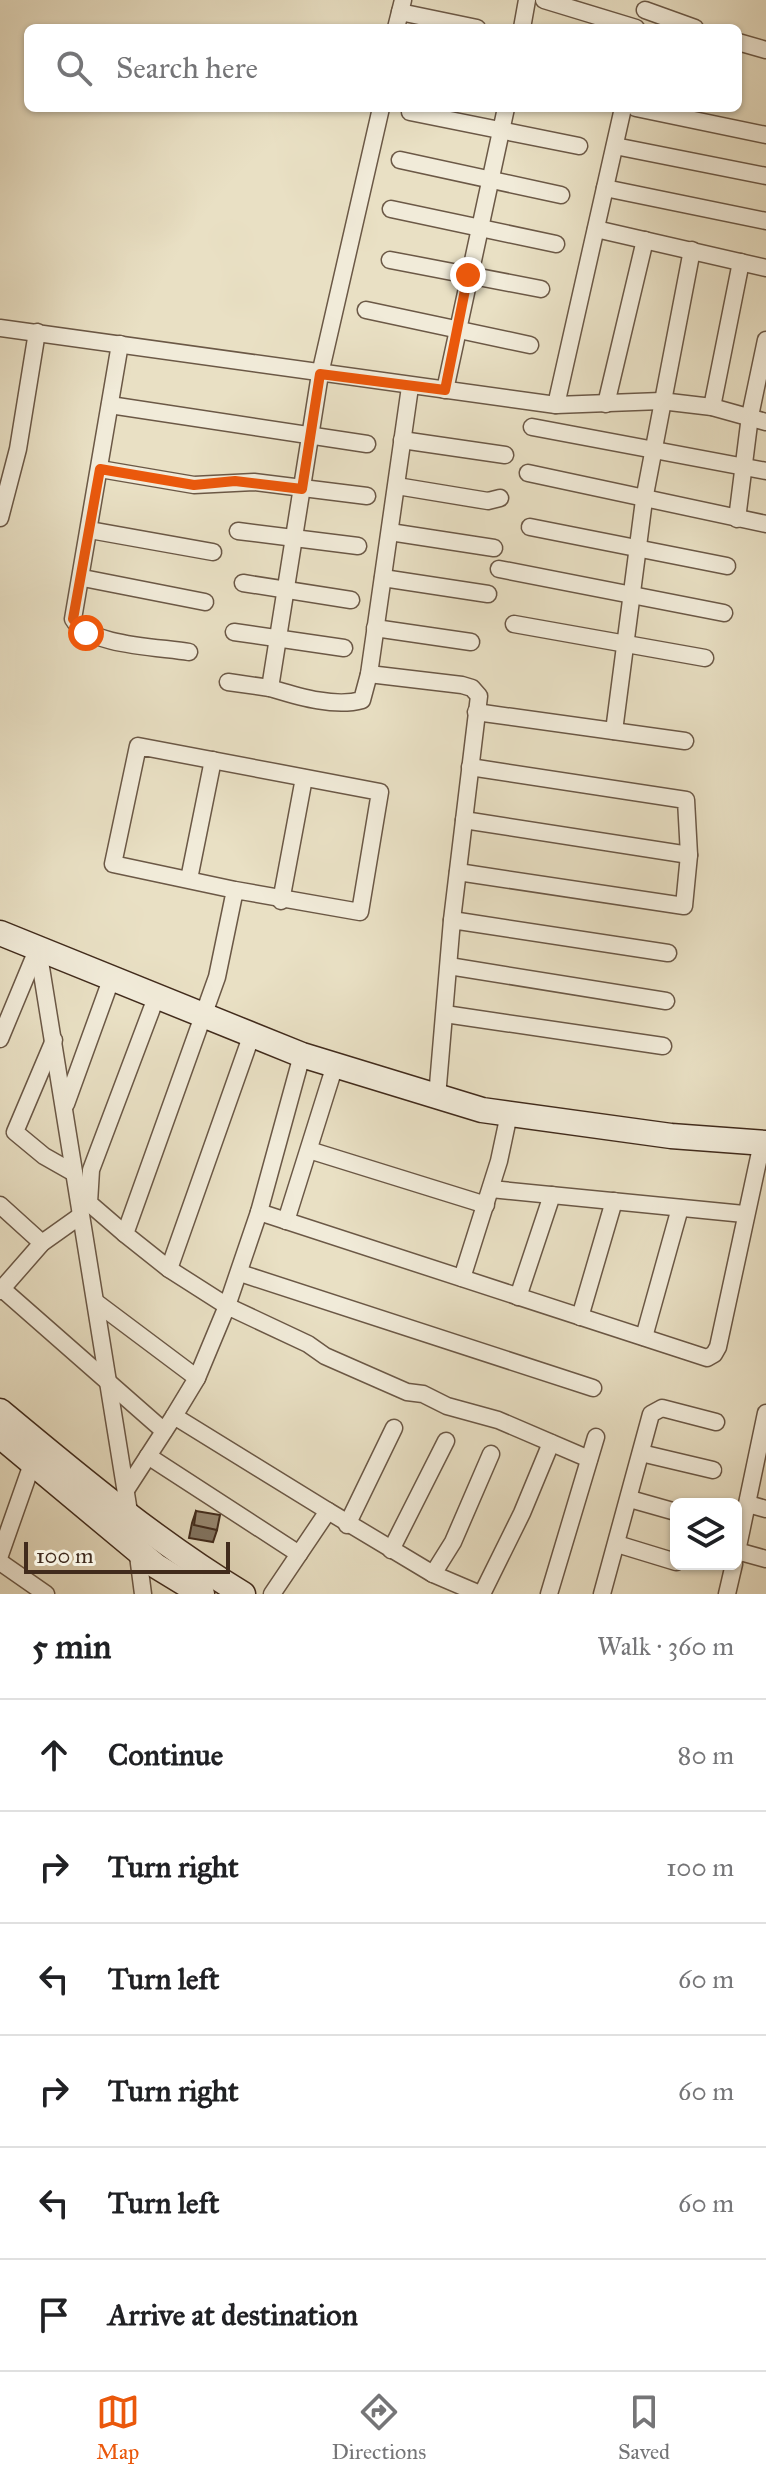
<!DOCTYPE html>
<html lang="en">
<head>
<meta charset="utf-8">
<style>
  body { margin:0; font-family:"IM FELL Great Primer",serif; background:#f6f6f6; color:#202124 }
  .controls { position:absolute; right:24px; bottom:24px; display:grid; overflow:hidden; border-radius:12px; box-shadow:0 2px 6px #0004 }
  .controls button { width:72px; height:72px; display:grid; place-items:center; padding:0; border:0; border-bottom:2px solid #e0e0e0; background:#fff; color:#202124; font:40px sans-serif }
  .scale { position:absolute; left:24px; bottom:20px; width:206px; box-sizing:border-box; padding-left:8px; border:4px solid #412b1c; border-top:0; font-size:22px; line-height:28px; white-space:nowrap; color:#412b1c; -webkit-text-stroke:6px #f1ebd9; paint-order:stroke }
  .stop { position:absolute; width:24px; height:24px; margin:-18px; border:6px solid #ea580c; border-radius:50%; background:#fff }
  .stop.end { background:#ea580c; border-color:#fff; box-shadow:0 2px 8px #0008 }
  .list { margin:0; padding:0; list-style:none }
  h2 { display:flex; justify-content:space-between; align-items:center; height:104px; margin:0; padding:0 32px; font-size:34px }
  h2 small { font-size:26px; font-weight:400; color:#757577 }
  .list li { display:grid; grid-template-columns:52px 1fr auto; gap:24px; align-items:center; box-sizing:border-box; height:112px; padding:0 32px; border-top:2px solid #e0e0e0 }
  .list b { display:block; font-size:30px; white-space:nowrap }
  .list em { font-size:26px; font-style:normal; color:#757577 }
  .icon { flex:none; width:44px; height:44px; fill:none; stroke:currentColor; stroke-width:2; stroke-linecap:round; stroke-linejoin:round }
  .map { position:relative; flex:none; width:766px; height:1594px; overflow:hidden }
  .search { position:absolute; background:#fff; box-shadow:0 2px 6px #0004; left:24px; right:24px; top:24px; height:88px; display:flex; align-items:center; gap:20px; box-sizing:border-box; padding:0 28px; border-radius:12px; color:#757577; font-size:30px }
  .sheet { height:776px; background:#fff }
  nav { display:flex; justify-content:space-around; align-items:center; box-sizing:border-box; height:112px; border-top:2px solid #e0e0e0; background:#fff; font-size:22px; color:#757577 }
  nav a { display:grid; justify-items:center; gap:4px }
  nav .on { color:#ea580c }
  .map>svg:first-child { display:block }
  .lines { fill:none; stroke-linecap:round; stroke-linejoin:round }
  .street-casing { stroke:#6b5846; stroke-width:19 }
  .secondary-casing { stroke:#412b1c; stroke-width:27 }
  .street { stroke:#f1ebd9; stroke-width:16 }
  .secondary { stroke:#f1ebd9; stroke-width:24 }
  .wall { fill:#837663; stroke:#412b1c; stroke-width:2 }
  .building { fill:#988973; stroke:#412b1c; stroke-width:2 }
  .route { stroke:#ea580c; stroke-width:10 }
</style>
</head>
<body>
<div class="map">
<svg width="766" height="1594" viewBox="0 0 766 1594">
  <rect width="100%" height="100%" fill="#e9e0c4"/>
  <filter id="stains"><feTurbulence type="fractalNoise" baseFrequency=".0025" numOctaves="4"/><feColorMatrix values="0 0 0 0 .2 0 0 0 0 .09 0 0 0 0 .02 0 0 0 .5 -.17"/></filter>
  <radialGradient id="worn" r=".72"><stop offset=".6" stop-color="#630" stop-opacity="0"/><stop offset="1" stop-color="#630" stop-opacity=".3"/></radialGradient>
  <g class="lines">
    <g class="street-casing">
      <g id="street">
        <polyline points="544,0 636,28"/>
        <polyline points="645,10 695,28"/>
        <polyline points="400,12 477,28"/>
        <polyline points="396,28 403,0"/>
        <polyline points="522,28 527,0"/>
        <polyline points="738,42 766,50"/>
        <path d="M381,108L320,374L270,688C297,696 334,708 362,700L369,674L410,387"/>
        <polyline points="636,108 766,135"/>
        <polyline points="410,112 579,146"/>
        <polyline points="615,146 766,176"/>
        <polyline points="400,160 561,195"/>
        <polyline points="605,188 766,221"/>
        <polyline points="391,209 556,244"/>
        <polyline points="596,229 766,268"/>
        <polyline points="390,260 541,289"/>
        <polyline points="366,310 530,345"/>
        <polyline points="0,328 556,405 661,401 712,407 766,422"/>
        <path d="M120,344L73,619C88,646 160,647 189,652"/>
        <polyline points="445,390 506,108"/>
        <polyline points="606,404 645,240"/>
        <polyline points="110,405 367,444"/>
        <polyline points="556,405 623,108"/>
        <polyline points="712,407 741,262"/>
        <polyline points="532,427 766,471"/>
        <polyline points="402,440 505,455"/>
        <polyline points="100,469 194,485 254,482 367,496"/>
        <polyline points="528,473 766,524"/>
        <polyline points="397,486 488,501 500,498"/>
        <polyline points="0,518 18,449 37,332"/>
        <polyline points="737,519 750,416 766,340"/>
        <polyline points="530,527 727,566"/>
        <polyline points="90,530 213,552"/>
        <polyline points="238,531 358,546"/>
        <polyline points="390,532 494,548"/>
        <polyline points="499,569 724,613"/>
        <polyline points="83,578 205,602"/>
        <polyline points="383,578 488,594"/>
        <polyline points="243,583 351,600"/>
        <polyline points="514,624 705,658"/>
        <polyline points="375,628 471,642"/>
        <polyline points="234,632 344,648"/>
        <polyline points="369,674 462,685 472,688 479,696 452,920"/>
        <polyline points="228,682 270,688"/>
        <polyline points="476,712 685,741"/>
        <polyline points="614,731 644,500 692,250"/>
        <polyline points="464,820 689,855"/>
        <polyline points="458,872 684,906 689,855 686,800 470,767"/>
        <polyline points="189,879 213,760"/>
        <polyline points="235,890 113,864 138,746 380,792 360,912 235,890 217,977 125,1234 169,1269 227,1306 259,1212 302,1055"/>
        <polyline points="281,901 304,778"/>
        <polyline points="38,949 130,1518"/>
        <polyline points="449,966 666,1001"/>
        <polyline points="445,1014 663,1046"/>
        <polyline points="0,1039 37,950"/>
        <polyline points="54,1040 15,1132 44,1156 74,1173"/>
        <polyline points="437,1097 452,920 668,953"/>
        <polyline points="66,1104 112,977"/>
        <polyline points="309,1150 486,1205"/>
        <polyline points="491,1189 744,1214"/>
        <polyline points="0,1205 42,1243"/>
        <polyline points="259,1212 707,1358 714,1354 718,1347 762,1143"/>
        <polyline points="286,1221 335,1065"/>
        <polyline points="125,1234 89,1203 91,1170 157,995"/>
        <polyline points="169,1269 252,1034"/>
        <polyline points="240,1273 593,1388"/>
        <polyline points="462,1278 499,1161 509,1114"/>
        <polyline points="0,1287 164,1431"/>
        <polyline points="0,1291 42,1243 80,1216"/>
        <polyline points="518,1297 552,1195"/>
        <polyline points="97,1303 197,1378 174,1416"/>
        <polyline points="580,1317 614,1201"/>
        <polyline points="644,1337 680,1208"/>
        <polyline points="197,1378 227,1306 308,1344 325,1356 407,1392 423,1394 447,1406 498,1420 589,1459"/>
        <polyline points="641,1453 713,1470"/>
        <polyline points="148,1456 299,1554"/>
        <polyline points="126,1490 174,1416 328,1511 272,1594"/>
        <polyline points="630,1499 676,1512"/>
        <polyline points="748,1504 766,1509"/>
        <polyline points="328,1511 433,1574 480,1594"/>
        <polyline points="347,1525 394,1428"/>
        <polyline points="617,1544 676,1562"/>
        <polyline points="137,1548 143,1594"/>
        <polyline points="391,1550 446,1441"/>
        <polyline points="737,1551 766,1559"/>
        <polyline points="0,1555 32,1464"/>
        <polyline points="736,1556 766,1413"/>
        <polyline points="0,1562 46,1594"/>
        <polyline points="433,1574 453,1542 491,1454"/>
        <polyline points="482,1594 522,1513 551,1443"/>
        <polyline points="549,1594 596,1437"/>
        <polyline points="602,1594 651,1414 662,1408 716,1422"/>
        <polyline points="727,1594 734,1564"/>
      </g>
    </g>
    <g class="secondary-casing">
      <g id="secondary">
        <polyline points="0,933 302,1055 482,1110 671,1136 766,1143"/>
        <path d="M0,1411C78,1476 157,1542 243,1594"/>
        <polyline points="0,1436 156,1566 202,1594"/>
      </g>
    </g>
    <use href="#street" class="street"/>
    <use href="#secondary" class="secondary"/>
  </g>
  <polygon class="wall" points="196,1511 217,1530 213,1542 189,1538 192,1523"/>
  <polygon class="building" points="196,1511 220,1515 217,1530 194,1525"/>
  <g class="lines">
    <polyline class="route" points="86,633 73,619 100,469 194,485 235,481 302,489 320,374 445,390 468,275"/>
  </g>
  <rect width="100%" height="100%" filter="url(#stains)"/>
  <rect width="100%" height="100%" fill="url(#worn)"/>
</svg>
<div class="controls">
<button><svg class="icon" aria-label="layers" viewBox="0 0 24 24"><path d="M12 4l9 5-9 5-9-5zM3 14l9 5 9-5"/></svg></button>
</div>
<div class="scale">100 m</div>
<div class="stop" style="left:86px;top:633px"></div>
<div class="stop end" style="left:468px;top:275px"></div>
<div class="search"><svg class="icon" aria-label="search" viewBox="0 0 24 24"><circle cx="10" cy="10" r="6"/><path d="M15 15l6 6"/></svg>Search here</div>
</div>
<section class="sheet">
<h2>5 min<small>Walk · 360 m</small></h2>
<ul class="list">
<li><svg class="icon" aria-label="ahead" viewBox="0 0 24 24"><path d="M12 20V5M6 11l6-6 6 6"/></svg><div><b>Continue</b></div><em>80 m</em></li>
<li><svg class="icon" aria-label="right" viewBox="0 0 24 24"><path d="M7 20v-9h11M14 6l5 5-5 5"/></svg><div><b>Turn right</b></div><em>100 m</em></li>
<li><svg class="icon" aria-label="left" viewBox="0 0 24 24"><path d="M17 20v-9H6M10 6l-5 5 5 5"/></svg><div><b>Turn left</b></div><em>60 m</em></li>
<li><svg class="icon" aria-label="right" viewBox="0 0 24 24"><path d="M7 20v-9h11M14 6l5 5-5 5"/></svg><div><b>Turn right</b></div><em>60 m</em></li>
<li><svg class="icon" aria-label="left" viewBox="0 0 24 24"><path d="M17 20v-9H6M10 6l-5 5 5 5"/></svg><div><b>Turn left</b></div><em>60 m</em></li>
<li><svg class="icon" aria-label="arrive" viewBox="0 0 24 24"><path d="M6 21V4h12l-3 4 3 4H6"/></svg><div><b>Arrive at destination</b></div></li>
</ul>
</section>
<nav>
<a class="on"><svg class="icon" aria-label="map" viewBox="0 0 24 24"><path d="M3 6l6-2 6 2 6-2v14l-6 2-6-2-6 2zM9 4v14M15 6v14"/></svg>Map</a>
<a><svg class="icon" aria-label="directions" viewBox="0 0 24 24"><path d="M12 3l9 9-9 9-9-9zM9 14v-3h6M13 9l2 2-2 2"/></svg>Directions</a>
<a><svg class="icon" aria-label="saved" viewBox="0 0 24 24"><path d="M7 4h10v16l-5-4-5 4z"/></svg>Saved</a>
</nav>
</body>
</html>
